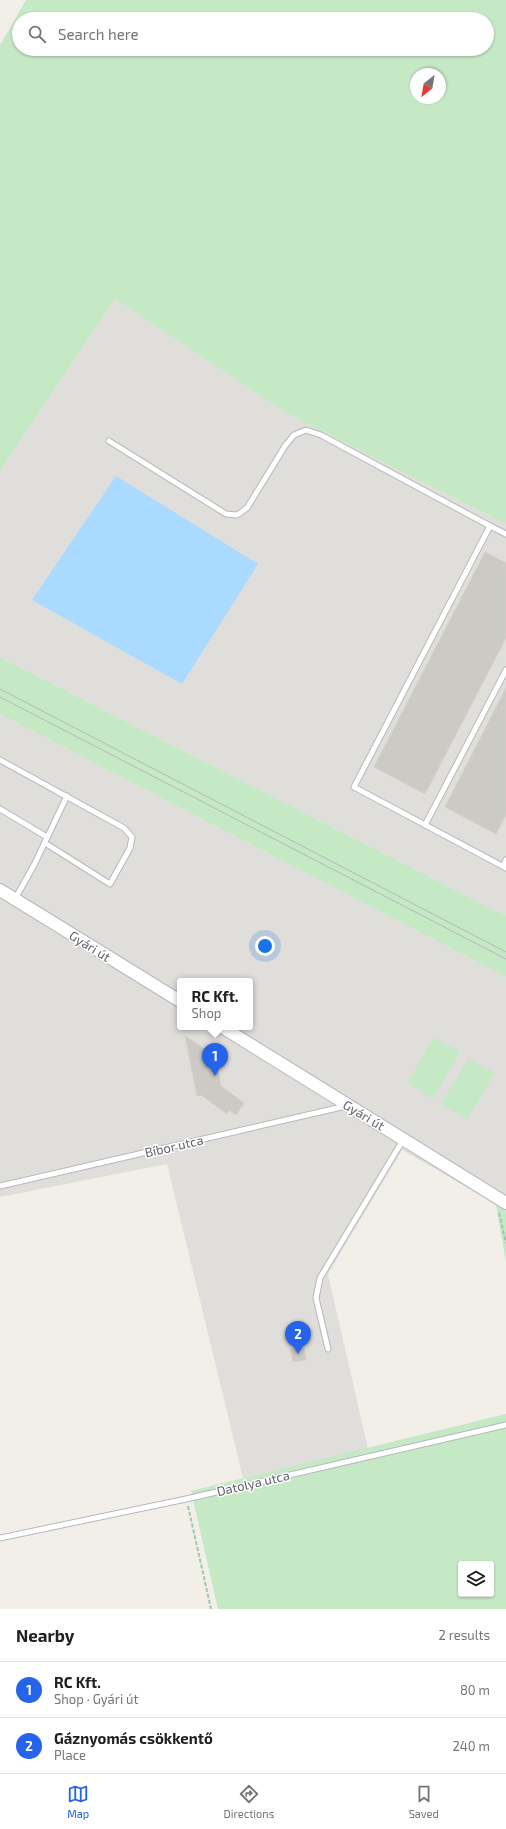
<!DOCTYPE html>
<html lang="en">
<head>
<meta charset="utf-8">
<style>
  body { margin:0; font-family:"Exo 2",sans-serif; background:#f2f2f2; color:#202124 }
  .controls { position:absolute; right:12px; bottom:12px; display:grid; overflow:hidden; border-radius:4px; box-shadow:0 1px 3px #0004 }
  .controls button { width:36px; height:36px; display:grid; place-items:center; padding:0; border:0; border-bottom:1px solid #e0e0e0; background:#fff; color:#202124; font:20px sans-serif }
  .compass { position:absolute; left:410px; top:68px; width:36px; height:36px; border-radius:50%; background:#fff; box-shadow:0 1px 3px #0004; rotate:211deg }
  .you { position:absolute; left:265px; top:946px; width:14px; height:14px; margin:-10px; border:3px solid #fff; border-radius:50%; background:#1a73e8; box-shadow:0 0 0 6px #1a73e833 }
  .badge { display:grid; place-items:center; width:26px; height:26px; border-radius:50%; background:#2563eb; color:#fff; font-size:13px; font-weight:700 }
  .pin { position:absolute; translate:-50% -33px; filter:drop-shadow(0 1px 2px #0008) }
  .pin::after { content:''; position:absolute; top:21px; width:14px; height:12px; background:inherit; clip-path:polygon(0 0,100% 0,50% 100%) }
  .popup { position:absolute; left:177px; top:978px; width:76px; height:52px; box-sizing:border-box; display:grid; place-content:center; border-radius:4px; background:#fff; filter:drop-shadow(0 1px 3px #0005); font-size:13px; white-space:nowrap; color:#757577 }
  .popup b { font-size:15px; color:#202124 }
  .popup::after { content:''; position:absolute; left:50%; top:100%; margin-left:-8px; border:8px solid transparent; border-top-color:#fff }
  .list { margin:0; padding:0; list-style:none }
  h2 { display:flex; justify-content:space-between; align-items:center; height:52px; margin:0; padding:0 16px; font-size:17px }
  h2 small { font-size:13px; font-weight:400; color:#757577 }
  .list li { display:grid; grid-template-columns:26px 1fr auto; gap:12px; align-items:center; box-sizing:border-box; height:56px; padding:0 16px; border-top:1px solid #e0e0e0 }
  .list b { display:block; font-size:15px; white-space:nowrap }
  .list p { margin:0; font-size:13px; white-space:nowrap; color:#757577 }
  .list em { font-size:13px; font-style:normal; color:#757577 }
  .icon { flex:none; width:22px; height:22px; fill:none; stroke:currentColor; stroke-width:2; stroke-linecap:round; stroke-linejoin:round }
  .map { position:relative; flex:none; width:506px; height:1609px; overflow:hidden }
  .search { position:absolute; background:#fff; box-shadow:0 1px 3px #0004; left:12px; right:12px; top:12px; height:44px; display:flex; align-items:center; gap:10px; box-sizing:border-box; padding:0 14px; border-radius:22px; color:#757577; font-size:15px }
  .sheet { height:164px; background:#fff }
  nav { display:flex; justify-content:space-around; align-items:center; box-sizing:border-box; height:56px; border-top:1px solid #e0e0e0; background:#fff; font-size:11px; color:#757577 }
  nav a { display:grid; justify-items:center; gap:2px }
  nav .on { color:#2563eb }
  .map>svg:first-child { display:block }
  .industrial { fill:#e0deda; fill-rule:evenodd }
  .green { fill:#c5e8c5; fill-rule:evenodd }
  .water { fill:#aadaff }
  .building { fill:#cccac5; stroke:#d6d1c6 }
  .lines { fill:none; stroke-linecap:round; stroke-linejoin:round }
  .service-casing { stroke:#b5b8bc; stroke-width:7 }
  .tertiary-casing { stroke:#b5b8bc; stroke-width:14 }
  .path { stroke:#9cc7a9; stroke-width:2; stroke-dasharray:4 2; stroke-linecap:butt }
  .service { stroke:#fff; stroke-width:5 }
  .tertiary { stroke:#fff; stroke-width:12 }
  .tram { stroke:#b6b7b8; stroke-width:1 }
  .labels { text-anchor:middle; stroke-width:3; stroke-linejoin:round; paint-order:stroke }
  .street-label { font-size:13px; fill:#5f6368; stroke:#fff }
</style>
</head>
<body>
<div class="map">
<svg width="506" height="1609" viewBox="0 0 506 1609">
  <rect width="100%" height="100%" fill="#f1efe8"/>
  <g class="industrial">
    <polygon points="115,299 286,413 506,524 506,916 0,657 0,471"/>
    <path d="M0,714L506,977V1213L496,1204L402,1150L328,1274L368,1449L243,1478L167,1164L0,1197ZM180,981H250V1027H180Z"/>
  </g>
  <g class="green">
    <path d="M26,0H506V524L286,413L115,299L0,471V45ZM19,19H487V49H19ZM416,74H440V98H416Z"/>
    <polygon points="0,657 506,916 506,977 0,714"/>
    <polygon points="434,1037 460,1052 433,1099 407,1083"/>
    <polygon points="469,1058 495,1073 467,1119 441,1104"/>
    <polygon points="496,1204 506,1213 506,1263"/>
    <path d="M506,1414V1609H218L191,1491ZM461,1564H491V1594H461Z"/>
  </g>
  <polygon class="water" points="116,476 258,564 182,684 32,600"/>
  <g class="building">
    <polygon points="485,552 506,563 506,638 425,794 374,767"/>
    <polygon points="506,688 506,815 496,834 445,807"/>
    <polygon points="185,1036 215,1056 221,1086 244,1103 236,1115 229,1110 227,1114 201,1095 197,1096"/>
    <polygon points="304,1347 306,1360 293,1362 290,1349"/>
  </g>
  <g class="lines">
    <g class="service-casing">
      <g id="service">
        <polyline points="109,441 226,514 237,515 247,508 285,446 294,435 306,430 321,435 490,526"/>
        <polyline points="506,534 490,526 354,787 506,868"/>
        <polyline points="0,760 124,828 132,837 130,848 110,884 45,843"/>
        <polyline points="0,809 47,837"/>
        <polyline points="425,825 506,670"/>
        <polyline points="503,866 506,860"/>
        <polyline points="15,899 34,865 67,796"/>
        <polyline points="0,1186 346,1106"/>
        <polyline points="328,1349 316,1298 320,1278 403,1140"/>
        <polyline points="0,1538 186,1499 506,1425"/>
      </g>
    </g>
    <g class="tertiary-casing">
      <g id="tertiary">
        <polyline points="0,890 180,1001"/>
        <polyline points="222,1027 506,1203"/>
      </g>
    </g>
    <g class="path">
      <polyline points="499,1213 506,1243"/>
      <polyline points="188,1506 211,1609"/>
    </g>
    <use href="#service" class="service"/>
    <use href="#tertiary" class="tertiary"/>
    <g class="tram">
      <polyline points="0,689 506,952"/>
      <polyline points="0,697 506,959"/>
    </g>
  </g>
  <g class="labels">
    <g class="street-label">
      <text transform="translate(90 946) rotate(32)" y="5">Gyári út</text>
      <text transform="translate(364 1115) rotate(31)" y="5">Gyári út</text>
      <text transform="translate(174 1146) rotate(-13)" y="5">Bíbor utca</text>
      <text transform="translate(253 1483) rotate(-13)" y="5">Datolya utca</text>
    </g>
  </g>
</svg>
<div class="controls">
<button><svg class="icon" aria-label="layers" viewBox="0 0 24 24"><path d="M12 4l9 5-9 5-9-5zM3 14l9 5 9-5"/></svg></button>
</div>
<svg class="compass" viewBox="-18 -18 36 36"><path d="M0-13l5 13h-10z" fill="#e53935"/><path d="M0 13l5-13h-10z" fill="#757577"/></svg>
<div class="you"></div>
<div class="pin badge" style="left:215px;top:1076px">1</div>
<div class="popup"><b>RC Kft.</b>Shop</div>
<div class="pin badge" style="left:298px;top:1354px">2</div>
<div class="search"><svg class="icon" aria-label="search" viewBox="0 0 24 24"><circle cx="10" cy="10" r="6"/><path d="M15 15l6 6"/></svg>Search here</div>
</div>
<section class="sheet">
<h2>Nearby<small>2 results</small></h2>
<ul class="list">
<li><span class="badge">1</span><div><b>RC Kft.</b><p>Shop · Gyári út</p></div><em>80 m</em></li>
<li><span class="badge">2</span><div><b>Gáznyomás csökkentő</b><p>Place</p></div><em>240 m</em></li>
</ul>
</section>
<nav>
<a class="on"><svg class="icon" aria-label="map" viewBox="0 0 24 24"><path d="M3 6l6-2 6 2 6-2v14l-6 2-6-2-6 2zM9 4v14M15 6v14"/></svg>Map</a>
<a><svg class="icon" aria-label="directions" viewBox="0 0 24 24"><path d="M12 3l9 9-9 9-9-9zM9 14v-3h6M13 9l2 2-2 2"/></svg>Directions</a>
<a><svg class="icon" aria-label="saved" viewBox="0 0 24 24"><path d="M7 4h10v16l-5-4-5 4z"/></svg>Saved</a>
</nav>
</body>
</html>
